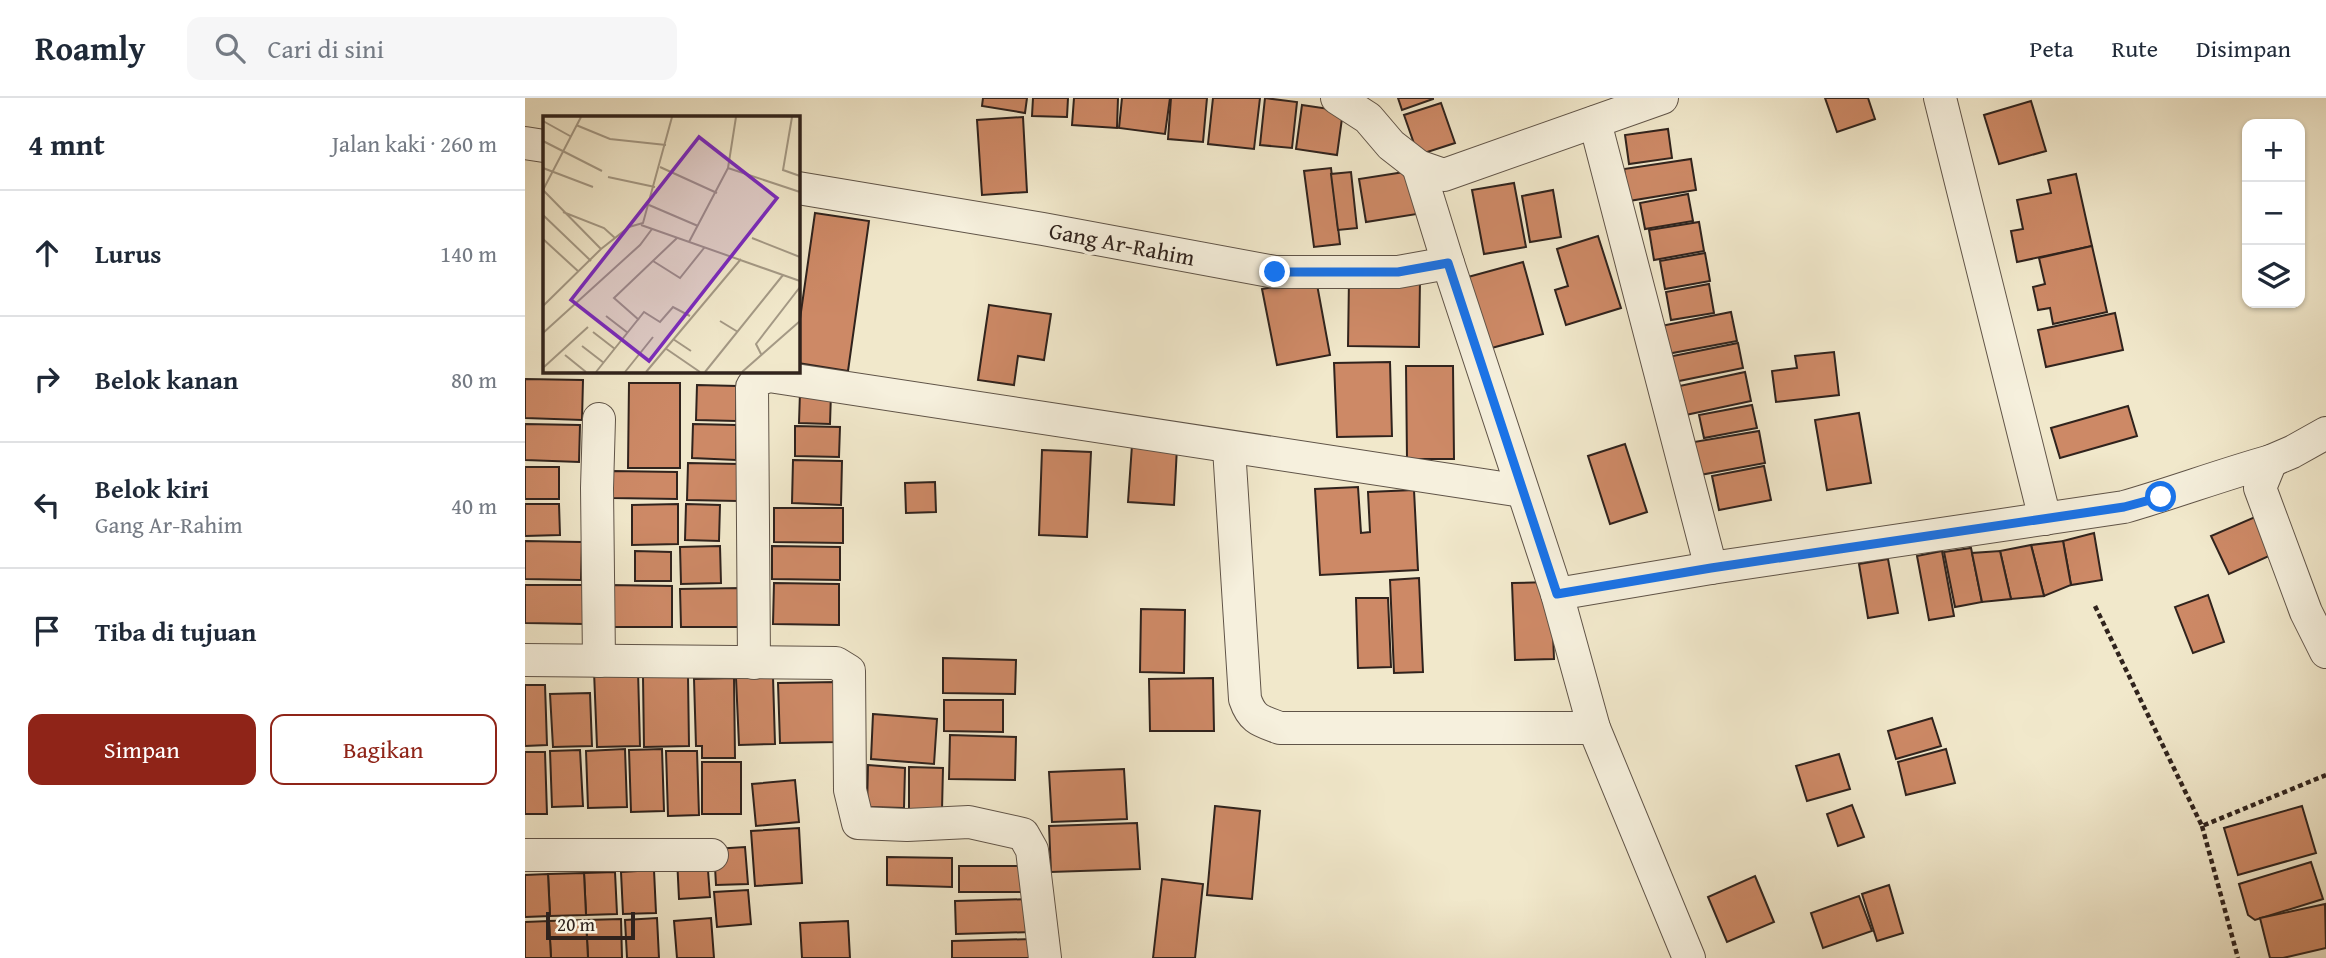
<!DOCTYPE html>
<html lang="id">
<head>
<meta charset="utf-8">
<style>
  body { margin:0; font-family:"Gentium Book Plus",serif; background:#f6f6f7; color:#1f2937 }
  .controls { position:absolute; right:21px; top:21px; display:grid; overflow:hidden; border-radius:14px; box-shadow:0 2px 5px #0004 }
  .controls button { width:63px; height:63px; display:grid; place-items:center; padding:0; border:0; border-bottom:2px solid #e0e1e3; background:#fff; color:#1f2937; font:35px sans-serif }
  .scale { position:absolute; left:21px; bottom:18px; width:89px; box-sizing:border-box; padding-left:7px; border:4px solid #30231d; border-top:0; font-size:19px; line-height:24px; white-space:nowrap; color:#30231d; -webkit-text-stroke:5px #f6f0dd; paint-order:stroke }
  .stop { position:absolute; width:21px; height:21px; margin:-16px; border:5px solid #1a73e8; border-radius:50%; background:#fff }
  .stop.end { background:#1a73e8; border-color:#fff; box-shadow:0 2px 7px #0008 }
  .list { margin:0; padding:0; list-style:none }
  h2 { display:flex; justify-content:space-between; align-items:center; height:91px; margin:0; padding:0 28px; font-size:30px }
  h2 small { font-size:23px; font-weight:400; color:#747a83 }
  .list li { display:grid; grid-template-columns:46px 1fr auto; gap:21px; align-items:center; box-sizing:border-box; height:126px; padding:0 28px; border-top:2px solid #e0e1e3 }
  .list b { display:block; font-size:26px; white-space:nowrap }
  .list p { margin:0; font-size:23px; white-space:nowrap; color:#747a83 }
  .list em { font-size:23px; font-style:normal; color:#747a83 }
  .actions { display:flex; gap:14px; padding:21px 28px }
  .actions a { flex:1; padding:16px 0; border:2px solid #8f2418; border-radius:14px; text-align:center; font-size:24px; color:#8f2418 }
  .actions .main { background:#8f2418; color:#fff }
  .icon { flex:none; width:38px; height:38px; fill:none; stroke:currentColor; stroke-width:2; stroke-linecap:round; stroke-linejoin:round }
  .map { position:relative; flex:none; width:1801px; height:860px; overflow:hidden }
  header { display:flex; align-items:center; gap:42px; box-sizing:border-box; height:98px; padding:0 35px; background:#fff; border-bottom:2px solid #e0e1e3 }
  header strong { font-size:33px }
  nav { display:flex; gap:38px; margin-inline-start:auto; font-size:24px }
  .search { width:490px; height:63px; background:#f6f6f7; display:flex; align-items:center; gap:18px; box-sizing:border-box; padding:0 24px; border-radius:14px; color:#747a83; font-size:26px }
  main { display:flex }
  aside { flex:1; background:#fff }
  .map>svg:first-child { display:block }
  .building { fill:#cd8966; stroke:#30231d; stroke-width:2 }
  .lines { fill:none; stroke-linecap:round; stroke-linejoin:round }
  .street-casing { stroke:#605448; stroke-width:34 }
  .path { stroke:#30231d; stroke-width:4.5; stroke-dasharray:5 3.5; stroke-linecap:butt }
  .street { stroke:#f6f0dd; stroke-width:32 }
  .route { stroke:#1a73e8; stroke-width:9 }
  .labels { text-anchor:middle; stroke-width:7; stroke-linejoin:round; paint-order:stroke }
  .street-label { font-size:23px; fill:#30231d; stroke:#f6f0dd }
  .inset-road { fill:none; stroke:#a49985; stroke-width:2 }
  .view { fill:#7b2cbf; fill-opacity:0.15; stroke:#7b2cbf; stroke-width:3.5 }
  .inset-edge { fill:none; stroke:#30231d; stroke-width:3.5 }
</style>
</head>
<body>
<header>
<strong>Roamly</strong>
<div class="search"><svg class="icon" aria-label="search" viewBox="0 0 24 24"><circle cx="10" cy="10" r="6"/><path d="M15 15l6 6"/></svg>Cari di sini</div>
<nav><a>Peta</a><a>Rute</a><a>Disimpan</a></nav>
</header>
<main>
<aside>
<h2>4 mnt<small>Jalan kaki · 260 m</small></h2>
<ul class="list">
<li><svg class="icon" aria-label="ahead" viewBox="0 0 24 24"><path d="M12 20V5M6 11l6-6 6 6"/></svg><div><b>Lurus</b></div><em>140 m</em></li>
<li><svg class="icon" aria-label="right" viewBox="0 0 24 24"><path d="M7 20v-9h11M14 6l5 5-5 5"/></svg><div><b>Belok kanan</b></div><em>80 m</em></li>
<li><svg class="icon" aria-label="left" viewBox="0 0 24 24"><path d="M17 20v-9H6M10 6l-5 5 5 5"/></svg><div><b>Belok kiri</b><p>Gang Ar-Rahim</p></div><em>40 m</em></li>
<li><svg class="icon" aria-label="arrive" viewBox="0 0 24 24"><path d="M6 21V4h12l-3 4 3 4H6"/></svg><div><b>Tiba di tujuan</b></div></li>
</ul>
<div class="actions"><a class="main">Simpan</a><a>Bagikan</a></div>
</aside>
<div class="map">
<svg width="1801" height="860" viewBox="0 0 1801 860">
  <rect width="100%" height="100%" fill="#f1e8cb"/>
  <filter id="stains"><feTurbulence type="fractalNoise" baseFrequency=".00286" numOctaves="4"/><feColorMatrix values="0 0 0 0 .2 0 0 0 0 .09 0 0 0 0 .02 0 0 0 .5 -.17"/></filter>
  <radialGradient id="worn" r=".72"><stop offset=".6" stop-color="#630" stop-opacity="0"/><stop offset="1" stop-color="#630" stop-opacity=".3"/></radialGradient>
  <g class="building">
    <polygon points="458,0 502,0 500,15 457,8"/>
    <polygon points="508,0 543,0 542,19 507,18"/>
    <polygon points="549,0 593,0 592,30 547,27"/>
    <polygon points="597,0 645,0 640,36 594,30"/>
    <polygon points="646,0 682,0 678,44 643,41"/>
    <polygon points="688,0 735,0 729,51 683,46"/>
    <polygon points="740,0 772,4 767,50 735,47"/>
    <polygon points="873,0 908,0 908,1 877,12"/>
    <polygon points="1300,0 1343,0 1350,21 1312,34"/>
    <polygon points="1506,3 1521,53 1474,66 1459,17"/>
    <polygon points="916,5 930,45 893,57 879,17"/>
    <polygon points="777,7 818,13 812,57 771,51"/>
    <polygon points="498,19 502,94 457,97 452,22"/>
    <polygon points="1143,31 1147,60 1104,66 1100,37"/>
    <polygon points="1166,61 1171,92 1104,103 1099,71"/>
    <polygon points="806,70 815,146 789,149 779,73"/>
    <polygon points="886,73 892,116 841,124 834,81"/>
    <polygon points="826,74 832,130 813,132 806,76"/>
    <polygon points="1551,76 1567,148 1492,164 1486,133 1498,131 1492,102 1526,95 1523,82"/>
    <polygon points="989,85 1001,149 959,156 947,92"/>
    <polygon points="1028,92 1036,139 1005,144 997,98"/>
    <polygon points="1163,96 1168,123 1120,131 1115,105"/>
    <polygon points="290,115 344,123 323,273 273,265 273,235"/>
    <polygon points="1174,124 1179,153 1129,162 1124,132"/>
    <polygon points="1073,138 1096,210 1041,227 1030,192 1043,188 1032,151"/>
    <polygon points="1567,148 1582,214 1528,226 1525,210 1513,212 1508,189 1520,186 1514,160"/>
    <polygon points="1180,155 1185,183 1140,191 1135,163"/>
    <polygon points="998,164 1018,236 963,251 943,179"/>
    <polygon points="824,180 895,182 894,249 823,248"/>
    <polygon points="791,181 805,257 752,267 737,191"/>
    <polygon points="1184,186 1189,215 1146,222 1141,194"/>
    <polygon points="464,207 526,216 519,262 493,258 489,287 453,282"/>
    <polygon points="1206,214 1212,243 1142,256 1136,228"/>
    <polygon points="1590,215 1598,252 1521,269 1513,232"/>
    <polygon points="1213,245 1218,270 1149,284 1143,259"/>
    <polygon points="1309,254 1314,297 1251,304 1247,273 1272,270 1270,258"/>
    <polygon points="865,264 867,338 812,339 809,265"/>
    <polygon points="881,268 928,268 929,361 882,361"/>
    <polygon points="1220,274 1226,303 1156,318 1150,289"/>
    <polygon points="0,281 58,282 57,322 0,320"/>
    <polygon points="104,285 155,285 155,370 103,370"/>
    <polygon points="172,287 212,288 211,323 171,322"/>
    <polygon points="275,294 306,295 305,326 274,325"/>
    <polygon points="1227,307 1232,330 1179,340 1174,317"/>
    <polygon points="1603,308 1612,338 1535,360 1526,330"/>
    <polygon points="1334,315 1346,385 1302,392 1290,322"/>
    <polygon points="0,326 55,327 54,364 0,362"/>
    <polygon points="168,326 211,327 211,362 167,360"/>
    <polygon points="270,328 315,329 314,359 270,358"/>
    <polygon points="1234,333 1240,365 1175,377 1169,344"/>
    <polygon points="1100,346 1122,414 1085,426 1063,358"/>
    <polygon points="607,347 652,349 649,407 603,404"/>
    <polygon points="517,352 566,354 562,439 514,437"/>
    <polygon points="268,362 317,363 316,407 267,405"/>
    <polygon points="163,365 214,366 213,403 162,402"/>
    <polygon points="1239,368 1246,402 1194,412 1187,378"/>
    <rect x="0" y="369" width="34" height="32"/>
    <polygon points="87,373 152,374 152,401 87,400"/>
    <polygon points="410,384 411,414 381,415 380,385"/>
    <polygon points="833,389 836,435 845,434 843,394 889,392 893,472 795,477 790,391"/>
    <polygon points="0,406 34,406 35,437 0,438"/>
    <polygon points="153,406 153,446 107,447 107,407"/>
    <polygon points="161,406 195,407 194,443 160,442"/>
    <polygon points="249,410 318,410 318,445 249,444"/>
    <polygon points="1730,419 1744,458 1704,476 1686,438"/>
    <polygon points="1569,435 1577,482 1546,487 1538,443"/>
    <polygon points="0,443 57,444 56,482 0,481"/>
    <polygon points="1538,443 1546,487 1519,498 1506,447"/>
    <polygon points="1506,447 1519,498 1486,501 1475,453"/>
    <polygon points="195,448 196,485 156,486 155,449"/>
    <polygon points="247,448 315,449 315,482 247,481"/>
    <polygon points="1446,450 1457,504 1430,509 1419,454"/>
    <polygon points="110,453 146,454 146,483 110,483"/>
    <polygon points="1417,453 1429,518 1404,522 1392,458"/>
    <polygon points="1475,453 1486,501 1457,504 1447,455"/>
    <polygon points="1363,461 1373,515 1343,520 1334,466"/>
    <polygon points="894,480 898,574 869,575 865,482"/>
    <polygon points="1026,484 1029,561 990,562 987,485"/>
    <polygon points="249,485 314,486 314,527 248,526"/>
    <polygon points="0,487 60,487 60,526 0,525"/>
    <polygon points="84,487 147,488 147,529 84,529"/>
    <polygon points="216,490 217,529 156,529 155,491"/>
    <polygon points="1683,497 1699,544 1668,555 1650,509"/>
    <polygon points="831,500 863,500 866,569 833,570"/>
    <polygon points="616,511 660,512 659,575 615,574"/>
    <polygon points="418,560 491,562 490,596 418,595"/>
    <polygon points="113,572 115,648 72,649 69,573"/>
    <polygon points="163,578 164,648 119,649 118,579"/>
    <polygon points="248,579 250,646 214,647 211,580"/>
    <polygon points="209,580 210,660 177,660 177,648 171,648 169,581"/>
    <polygon points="688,580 689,633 625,633 624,581"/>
    <polygon points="311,584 313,644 255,645 253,585"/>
    <polygon points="0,587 20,587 22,647 0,648"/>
    <polygon points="65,595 67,648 28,649 25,596"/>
    <polygon points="419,602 478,602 478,634 419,633"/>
    <polygon points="348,616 412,621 409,666 346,661"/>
    <polygon points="1407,620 1416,648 1371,661 1363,633"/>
    <polygon points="425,637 491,639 490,682 424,681"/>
    <polygon points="100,651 102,709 63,710 61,653"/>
    <polygon points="137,651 139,713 106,714 104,652"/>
    <polygon points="1421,651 1430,685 1381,697 1373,664"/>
    <polygon points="55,652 58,708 27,709 25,653"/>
    <polygon points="141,653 172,653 174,717 143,718"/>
    <polygon points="0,654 20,654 22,716 0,716"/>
    <polygon points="1314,656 1325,691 1282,703 1271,668"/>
    <rect x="177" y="664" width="39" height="52"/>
    <polygon points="343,667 380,670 379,710 342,709"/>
    <polygon points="384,669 418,670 417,712 384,711"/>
    <polygon points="599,671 602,721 527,724 524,674"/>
    <polygon points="270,682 274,724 231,728 227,686"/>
    <polygon points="1327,707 1339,739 1313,748 1302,716"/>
    <polygon points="690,708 735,713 727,801 682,797"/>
    <polygon points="1777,708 1791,755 1713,777 1699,730"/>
    <polygon points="612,725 615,771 526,774 524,728"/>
    <polygon points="274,730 277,785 230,788 226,733"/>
    <polygon points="220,749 223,786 191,787 189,751"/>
    <polygon points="182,759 185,799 154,801 152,760"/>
    <polygon points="362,759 427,760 427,789 362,787"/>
    <polygon points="1786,764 1798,801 1730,822 1723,817 1714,786"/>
    <polygon points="434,768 499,768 500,794 434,794"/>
    <polygon points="129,772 131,815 98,816 96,774"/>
    <polygon points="90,774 92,816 61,817 59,775"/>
    <polygon points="59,775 61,817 25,818 23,776"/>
    <polygon points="23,776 25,818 0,819 0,777"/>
    <polygon points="1230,778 1249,824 1202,844 1183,799"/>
    <polygon points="637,781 678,786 670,860 628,860"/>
    <polygon points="1364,787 1378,835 1352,843 1337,796"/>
    <polygon points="223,792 226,826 192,829 189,794"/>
    <polygon points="1334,798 1347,833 1298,850 1286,815"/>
    <polygon points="506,801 507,834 431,836 430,803"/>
    <polygon points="1800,806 1801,850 1758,860 1745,860 1735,820"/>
    <polygon points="132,820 134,860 102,860 100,822"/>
    <polygon points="186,820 189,860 152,860 149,823"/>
    <polygon points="96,821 97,860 63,860 61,822"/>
    <polygon points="61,822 63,860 26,860 24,823"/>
    <polygon points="24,823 26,860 0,860 0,824"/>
    <polygon points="323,823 325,860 277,860 275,825"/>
    <polygon points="508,841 509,860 427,860 427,843"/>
  </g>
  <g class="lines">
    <g class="street-casing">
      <g id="street">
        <polyline points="812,0 843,20 866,47 893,68 919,77 1137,0"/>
        <polyline points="1415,0 1520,421"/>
        <polyline points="1070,24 1186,470"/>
        <polyline points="0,45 19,48"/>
        <polyline points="893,68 923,165 1032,496 1069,630 1164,860"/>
        <polyline points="273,90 518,131 750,174 873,174 923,165"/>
        <polyline points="74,321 72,390 74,563"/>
        <path d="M704,350L720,601C727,622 736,623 755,630H1069"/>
        <polyline points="1746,363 1767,354 1801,335"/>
        <path d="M1032,496L1186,470L1599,409C1648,395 1696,377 1746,363L1735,390L1781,514L1801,554"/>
        <polyline points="0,562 311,565 324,573 325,692 333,725 382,727 444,724 498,736 507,752 520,860"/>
        <polyline points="229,565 227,289 232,282 244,278 997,393"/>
        <polyline points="0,757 187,757"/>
      </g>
    </g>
    <g class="path">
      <polyline points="1570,508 1677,728 1801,677"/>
      <polyline points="1677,728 1713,860"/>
    </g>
    <use href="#street" class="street"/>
  </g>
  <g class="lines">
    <polyline class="route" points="750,174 873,174 923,165 1032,496 1186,470 1599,409 1636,399"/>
  </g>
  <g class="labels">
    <g class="street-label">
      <text transform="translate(597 146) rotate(11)" y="8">Gang Ar-Rahim</text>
    </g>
  </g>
  <g transform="translate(18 18)">
    <rect width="257" height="257" fill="#f1e8cb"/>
    <path class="inset-road" d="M38,1L0,74L58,133M249,1L240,54L257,60M0,5L27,20M33,9L67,23L123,29M0,25L59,55M117,51L174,77M0,52L50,71M185,52L193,1M65,61L112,71M106,89L155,110M20,96L61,112L72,122M0,99L48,145M98,109L257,165M209,122L257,141M0,123L36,156M146,126L185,52L257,76M110,145L137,162L161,132M0,190L58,133L86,111L100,107L129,1M63,200L85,217M96,204L71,182L134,122M177,205L195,216M50,216L72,233M0,217L97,129L109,113M130,223L148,235M39,230L61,247M122,232L157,256M218,238L213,228L257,171M22,239L43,256M1,251L45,211M53,256L101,196L117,206L130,191L147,200M82,256L110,221M103,256L198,143M162,256L240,159M199,256L257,205"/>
    <path class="view" d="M156,21L234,82L106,245L28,184Z"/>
    <rect width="257" height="257" class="inset-edge"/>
  </g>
  <rect width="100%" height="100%" filter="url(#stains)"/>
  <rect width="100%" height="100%" fill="url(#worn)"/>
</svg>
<div class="controls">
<button>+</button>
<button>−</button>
<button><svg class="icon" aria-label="layers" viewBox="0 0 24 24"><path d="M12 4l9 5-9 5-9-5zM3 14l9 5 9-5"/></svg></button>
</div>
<div class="scale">20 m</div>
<div class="stop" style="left:1636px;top:399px"></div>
<div class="stop end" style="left:750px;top:174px"></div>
</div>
</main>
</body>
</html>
